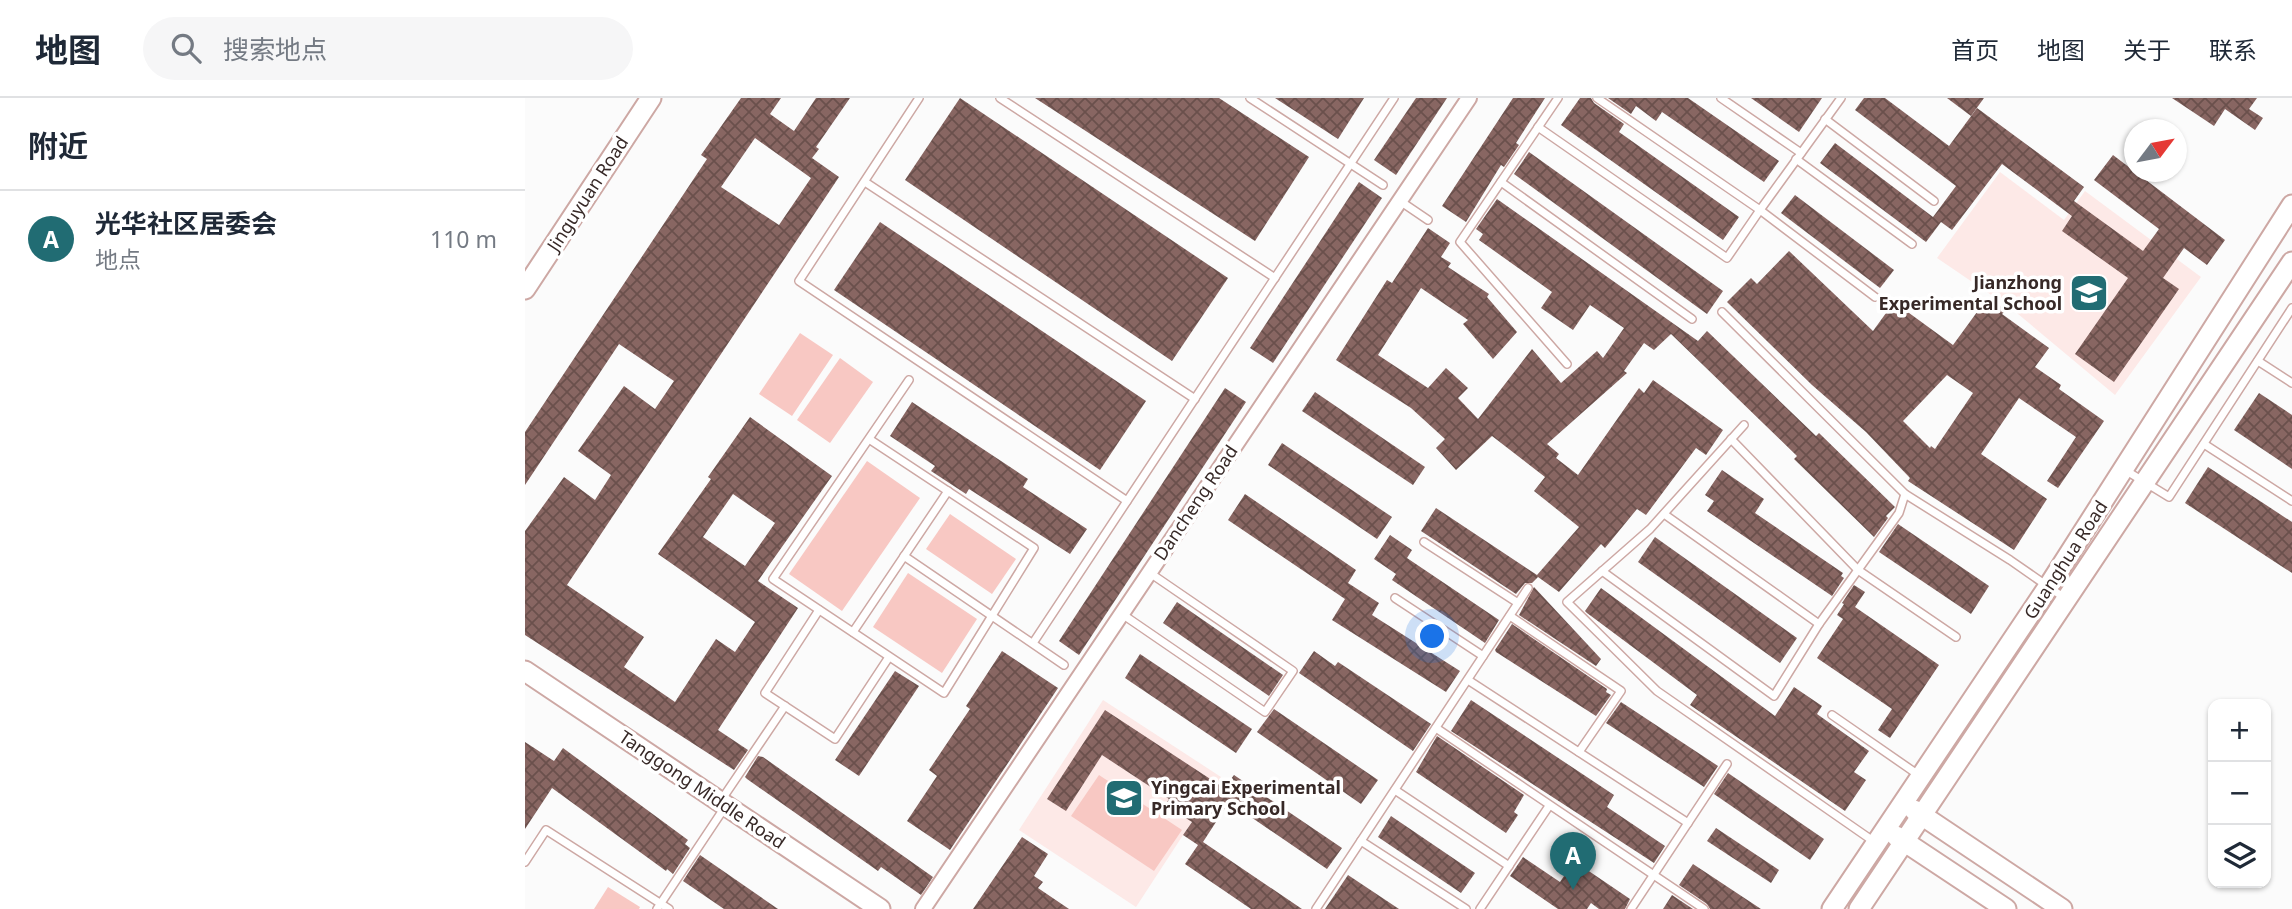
<!DOCTYPE html>
<html lang="zh">
<head>
<meta charset="utf-8">
<style>
  body { margin:0; font-family:"Noto Sans","Noto Sans SC",sans-serif; background:#f6f6f7; color:#1f2937 }
  .controls { position:absolute; right:21px; bottom:21px; display:grid; overflow:hidden; border-radius:14px; box-shadow:0 2px 5px #0004 }
  .controls button { width:63px; height:63px; display:grid; place-items:center; padding:0; border:0; border-bottom:2px solid #e0e1e3; background:#fff; color:#1f2937; font:35px sans-serif }
  .compass { position:absolute; left:1599px; top:21px; width:63px; height:63px; border-radius:50%; background:#fff; box-shadow:0 2px 5px #0004; rotate:58deg }
  .you { position:absolute; left:908px; top:539px; width:24px; height:24px; margin:-18px; border:5px solid #fff; border-radius:50%; background:#1a73e8; box-shadow:0 0 0 10px #1a73e833 }
  .badge { display:grid; place-items:center; width:46px; height:46px; border-radius:50%; background:#216c73; color:#fff; font-size:23px; font-weight:700 }
  .pin { position:absolute; translate:-50% -58px; filter:drop-shadow(0 2px 4px #0008) }
  .pin::after { content:''; position:absolute; top:37px; width:24px; height:21px; background:inherit; clip-path:polygon(0 0,100% 0,50% 100%) }
  .list { margin:0; padding:0; list-style:none }
  h2 { display:flex; justify-content:space-between; align-items:center; height:91px; margin:0; padding:0 28px; font-size:30px }
  h2 small { font-size:23px; font-weight:400; color:#747a83 }
  .list li { display:grid; grid-template-columns:46px 1fr auto; gap:21px; align-items:center; box-sizing:border-box; height:98px; padding:0 28px; border-top:2px solid #e0e1e3 }
  .list b { display:block; font-size:26px; white-space:nowrap }
  .list p { margin:0; font-size:23px; white-space:nowrap; color:#747a83 }
  .list em { font-size:23px; font-style:normal; color:#747a83 }
  .icon { flex:none; width:38px; height:38px; fill:none; stroke:currentColor; stroke-width:2; stroke-linecap:round; stroke-linejoin:round }
  .map { position:relative; flex:none; width:1767px; height:811px; overflow:hidden }
  header { display:flex; align-items:center; gap:42px; box-sizing:border-box; height:98px; padding:0 35px; background:#fff; border-bottom:2px solid #e0e1e3 }
  header strong { font-size:33px }
  nav { display:flex; gap:38px; margin-inline-start:auto; font-size:24px }
  .search { width:490px; height:63px; background:#f6f6f7; display:flex; align-items:center; gap:18px; box-sizing:border-box; padding:0 24px; border-radius:38px; color:#747a83; font-size:26px }
  main { display:flex }
  aside { flex:1; background:#fff }
  .map>svg:first-child { display:block }
  .built { fill:#fde9e7 }
  .grass { fill:#f8c8c3 }
  .building { fill:url(#building-cross-hatch); fill-rule:evenodd }
  .lines { fill:none; stroke-linecap:round; stroke-linejoin:round }
  .lane-casing { stroke:#cda8a4; stroke-width:10 }
  .street-casing { stroke:#cda8a4; stroke-width:18 }
  .secondary-casing { stroke:#cda8a4; stroke-width:23 }
  .lane { stroke:#fff; stroke-width:7 }
  .street { stroke:#fff; stroke-width:14 }
  .secondary { stroke:#fff; stroke-width:19 }
  .labels { text-anchor:middle; stroke-width:7; stroke-linejoin:round; paint-order:stroke }
  .street-label { font-size:18px; fill:#372927; stroke:#fff }
  .poi-label { font-size:18px; font-weight:bold; fill:#372927; stroke:#fff; text-anchor:end }
</style>
</head>
<body>
<header>
<strong>地图</strong>
<div class="search"><svg class="icon" aria-label="search" viewBox="0 0 24 24"><circle cx="10" cy="10" r="6"/><path d="M15 15l6 6"/></svg>搜索地点</div>
<nav><a>首页</a><a>地图</a><a>关于</a><a>联系</a></nav>
</header>
<main>
<aside>
<h2>附近<small></small></h2>
<ul class="list">
<li><span class="badge">A</span><div><b>光华社区居委会</b><p>地点</p></div><em>110 m</em></li>
</ul>
</aside>
<div class="map">
<svg width="1767" height="811" viewBox="0 0 1767 811">
  <defs>
    <pattern id="building-cross-hatch" width="8" height="8" patternUnits="userSpaceOnUse" patternTransform="scale(1.75)"><rect width="8" height="8" fill="#886662"/><path d="M0 0l8 8M0 8l8-8" fill="none" stroke="#6a504c"/></pattern>
  </defs>
  <rect width="100%" height="100%" fill="#fbfbfb"/>
  <g class="built">
    <polygon points="1475,74 1539,122 1560,93 1676,179 1590,297 1487,211 1412,160"/>
    <polygon points="578,602 696,679 611,809 494,732"/>
  </g>
  <g class="grass">
    <polygon points="275,235 308,257 267,318 234,296"/>
    <polygon points="315,260 348,284 305,345 272,322"/>
    <polygon points="342,363 395,400 317,513 264,476"/>
    <polygon points="425,416 491,461 467,496 401,451"/>
    <polygon points="383,475 452,521 417,575 348,529"/>
    <polygon points="574,677 657,732 629,773 546,718"/>
    <polygon points="83,789 115,809 114,811 69,811"/>
  </g>
  <g class="building">
    <path d="M216,0H256L245,16L269,33L291,0H325L291,49L294,51L287,60L314,79L42,487L119,539L99,569L150,604L191,541L210,554L230,524L133,456L186,381L183,379L225,319L307,378L233,483L273,510L193,632L223,652L209,672L0,537V433L39,379L70,402L86,377L53,353L99,288L130,311L149,283L94,246L0,387V334L182,61L176,57ZM230,40L286,80L254,127L196,89ZM208,396L250,425L220,468L178,439Z"/>
    <polygon points="435,0 703,180 647,263 380,82"/>
    <polygon points="510,0 694,0 784,59 730,143"/>
    <polygon points="750,0 839,0 813,41"/>
    <polygon points="891,0 922,0 871,77 849,62"/>
    <polygon points="988,0 1020,0 991,45 994,47 979,69 976,67 941,124 917,108"/>
    <polygon points="1055,0 1066,0 1069,5 1099,26 1094,34 1214,119 1198,142 1036,27"/>
    <polygon points="1083,0 1163,0 1254,63 1239,84 1137,14 1131,23 1111,8 1106,16"/>
    <polygon points="1226,0 1297,0 1274,34"/>
    <polygon points="1339,0 1360,0 1424,48 1452,10 1559,89 1549,103 1618,153 1634,131 1569,82 1588,57 1700,142 1682,167 1659,150 1638,180 1654,191 1589,284 1550,256 1603,180 1537,133 1547,118 1477,66 1427,132 1416,124 1401,144 1295,65 1310,45 1408,119 1431,88 1330,12"/>
    <polygon points="1422,0 1459,0 1446,18"/>
    <polygon points="1647,0 1732,0 1724,11 1738,20 1730,32 1700,11 1689,28"/>
    <polygon points="1004,54 1198,193 1182,216 989,76"/>
    <polygon points="834,84 857,100 748,265 725,250"/>
    <polygon points="1270,97 1369,172 1355,190 1256,115"/>
    <polygon points="972,101 1173,243 1182,233 1291,338 1294,335 1370,409 1361,418 1363,420 1349,439 1269,361 1272,358 1146,236 1129,252 1119,245 1099,273 1102,275 1022,346 1034,356 1031,360 1053,377 1114,290 1119,295 1128,282 1198,332 1181,357 1171,350 1121,417 1112,411 1080,450 1076,446 1034,494 1013,479 1007,485 1000,485 991,496 896,433 911,410 1012,477 1054,429 1009,393 1020,379 967,338 931,372 911,350 920,341 886,310 811,262 862,182 867,185 903,130 925,145 916,159 926,165 923,169 964,196 962,199 992,234 968,261 938,226 943,222 896,190 853,257 903,290 921,270 943,290 933,300 953,321 1007,251 1036,285 1072,253 1078,260 1099,230 1065,207 1048,232 1016,210 1027,194 954,142 958,136 951,131"/>
    <polygon points="355,124 621,303 575,372 309,192"/>
    <path d="M1264,153L1348,233L1369,204L1428,247L1463,199L1481,212L1477,216L1524,250L1510,269L1536,287L1534,291L1579,323L1533,390L1522,383L1551,339L1494,300L1456,356L1522,401L1489,452L1383,383L1385,380L1341,334L1287,287L1202,204L1226,180L1232,186ZM1422,277L1448,295L1410,351L1406,348L1405,350L1378,323Z"/>
    <polygon points="700,290 721,304 554,557 534,543"/>
    <polygon points="790,294 900,369 888,387 777,313"/>
    <polygon points="1734,295 1767,317 1767,371 1709,332"/>
    <polygon points="387,304 503,381 498,389 562,431 545,456 444,391 441,396 406,373 410,368 365,338"/>
    <polygon points="757,345 867,419 852,441 743,367"/>
    <polygon points="1683,369 1767,424 1767,475 1660,405"/>
    <polygon points="1197,372 1239,401 1230,415 1318,475 1316,478 1319,480 1307,498 1182,413 1189,403 1180,397"/>
    <polygon points="720,396 831,472 823,485 854,505 847,517 935,573 921,594 807,522 820,501 703,422"/>
    <polygon points="1373,426 1464,488 1446,516 1354,454"/>
    <polygon points="865,437 887,452 882,460 974,522 960,545 867,482 871,476 849,461"/>
    <polygon points="1130,439 1272,540 1255,565 1113,464"/>
    <polygon points="1329,487 1340,494 1330,509 1414,567 1365,640 1353,632 1367,611 1292,560 1318,521 1312,517 1319,506 1317,505"/>
    <polygon points="1009,489 1076,561 1071,568 994,517"/>
    <polygon points="1076,490 1250,618 1269,589 1297,608 1292,616 1344,653 1329,674 1341,682 1320,713 1165,607 1172,597 1062,515 1060,513"/>
    <polygon points="652,504 758,577 744,598 638,525"/>
    <polygon points="987,526 1082,591 1081,594 1086,597 1071,618 971,554 970,552"/>
    <polygon points="477,553 533,590 425,752 382,723 412,678 404,672 445,611 441,608"/>
    <polygon points="789,553 810,568 813,564 906,626 888,653 774,575"/>
    <polygon points="615,556 727,631 711,655 600,580"/>
    <polygon points="370,573 394,588 334,678 310,662"/>
    <polygon points="946,602 1089,697 1082,709 1140,748 1129,765 926,633"/>
    <polygon points="1096,604 1193,668 1179,689 1081,625"/>
    <polygon points="749,611 853,682 836,706 732,634"/>
    <polygon points="580,612 699,690 709,677 817,750 802,771 704,704 678,744 777,811 726,811 660,766 673,747 658,737 667,724 640,707 644,701 577,657 541,713 522,701"/>
    <polygon points="912,638 999,697 989,714 993,717 981,735 891,674"/>
    <polygon points="0,644 29,663 38,650 163,742 160,746 165,750 148,776 142,771 141,773 27,690 0,731"/>
    <polygon points="233,658 238,659 408,779 396,797 356,769 353,773 222,681 220,679"/>
    <polygon points="1203,675 1299,741 1285,762 1189,696"/>
    <polygon points="866,718 950,775 936,795 853,739"/>
    <polygon points="1191,730 1254,772 1246,785 1182,743"/>
    <polygon points="497,739 523,756 509,778 518,784 513,790 544,811 448,811"/>
    <polygon points="175,757 253,811 199,811 158,783"/>
    <polygon points="998,759 1035,784 1049,763 1105,801 1100,811 1074,811 1066,805 1062,811 1033,811 985,778"/>
    <polygon points="1168,766 1236,811 1185,811 1182,806 1154,787"/>
    <polygon points="823,777 874,811 800,811"/>
    <polygon points="1147,797 1168,811 1138,811"/>
  </g>
  <g class="lines">
    <g class="lane-casing">
      <g id="lane">
        <polyline points="394,0 274,183 602,403"/>
        <polyline points="475,0 750,180"/>
        <polyline points="725,0 858,87"/>
        <polyline points="1033,0 935,144 1042,266"/>
        <polyline points="1072,0 1235,112 1316,0"/>
        <polyline points="1196,0 1276,55"/>
        <polyline points="1300,21 1409,103"/>
        <polyline points="1013,29 1202,160 1235,112 1350,199"/>
        <polyline points="1271,61 1387,146"/>
        <polyline points="340,84 670,301"/>
        <polyline points="976,84 1167,221"/>
        <polyline points="875,103 903,122"/>
        <polyline points="1197,214 1380,396 1485,462 1541,501"/>
        <polyline points="1733,263 1767,285"/>
        <polyline points="1219,327 1125,431 1042,504 1132,593 1351,745"/>
        <polyline points="344,341 509,450 419,595 248,481 384,282"/>
        <polyline points="1206,341 1333,472 1431,539"/>
        <polyline points="1679,346 1767,403"/>
        <polyline points="1600,372 1644,399 1767,210"/>
        <polyline points="1139,416 1294,526"/>
        <polyline points="899,444 993,505"/>
        <polyline points="379,458 539,567"/>
        <polyline points="1077,473 1249,598 1294,526 1374,415 1380,396"/>
        <polyline points="870,500 958,558"/>
        <polyline points="294,512 240,595 310,641 364,559"/>
        <polyline points="597,516 740,614 768,573 625,475"/>
        <polyline points="985,518 1096,593 1054,654"/>
        <polyline points="328,534 423,393"/>
        <polyline points="508,545 869,0"/>
        <polyline points="943,582 1163,725"/>
        <polyline points="1307,617 1395,678"/>
        <polyline points="911,630 1179,811"/>
        <polyline points="870,692 984,768"/>
        <polyline points="195,704 260,608"/>
        <polyline points="836,743 941,811"/>
        <polyline points="0,764 21,732 144,811"/>
        <polyline points="132,811 200,709"/>
        <polyline points="791,811 1003,490"/>
        <polyline points="955,811 1024,708"/>
        <polyline points="1106,811 1202,666"/>
      </g>
    </g>
    <g class="street-casing">
      <polyline id="street" points="398,811 944,0"/>
    </g>
    <g class="secondary-casing">
      <g id="secondary">
        <polyline points="0,191 126,0"/>
        <polyline points="0,573 355,811"/>
        <polyline points="1389,712 1537,811"/>
        <polyline points="1371,738 1481,811"/>
        <polyline points="1307,811 1523,489 1767,107"/>
        <polyline points="1334,811 1767,164"/>
      </g>
    </g>
    <use href="#lane" class="lane"/>
    <use href="#street" class="street"/>
    <use href="#secondary" class="secondary"/>
  </g>
  <defs>
    <g id="school-square" transform="scale(2.0125)"><rect x="-9" y="-9" width="18" height="18" rx="4" fill="#216c73" stroke="#fff"/><path d="M0-5L7-2L0 1L-7-2ZM-4 1L0 2.5L4 1V4Q0 6-4 4Z" fill="#fff"/></g>
  </defs>
  <g fill-rule="evenodd">
    <use href="#school-square" x="1564" y="195"/>
    <use href="#school-square" x="599" y="700"/>
  </g>
  <g class="labels">
    <g class="street-label">
      <text transform="translate(63 96) rotate(-57)" y="6">Jinguyuan Road</text>
      <text transform="translate(671 405) rotate(-56)" y="6">Dancheng Road</text>
      <text transform="translate(1541 462) rotate(-57)" y="6">Guanghua Road</text>
      <text transform="translate(177 692) rotate(34)" y="6">Tanggong Middle Road</text>
    </g>
    <g class="poi-label">
      <text x="1537" y="191">Jianzhong<tspan x="1537" dy="21">Experimental School</tspan></text>
      <text x="626" y="696" text-anchor="start">Yingcai Experimental<tspan x="626" dy="21">Primary School</tspan></text>
    </g>
  </g>
</svg>
<div class="controls">
<button>+</button>
<button>−</button>
<button><svg class="icon" aria-label="layers" viewBox="0 0 24 24"><path d="M12 4l9 5-9 5-9-5zM3 14l9 5 9-5"/></svg></button>
</div>
<svg class="compass" viewBox="-18 -18 36 36"><path d="M0-13l5 13h-10z" fill="#e53935"/><path d="M0 13l5-13h-10z" fill="#747a83"/></svg>
<div class="you"></div>
<div class="pin badge" style="left:1048px;top:792px">A</div>
</div>
</main>
</body>
</html>
